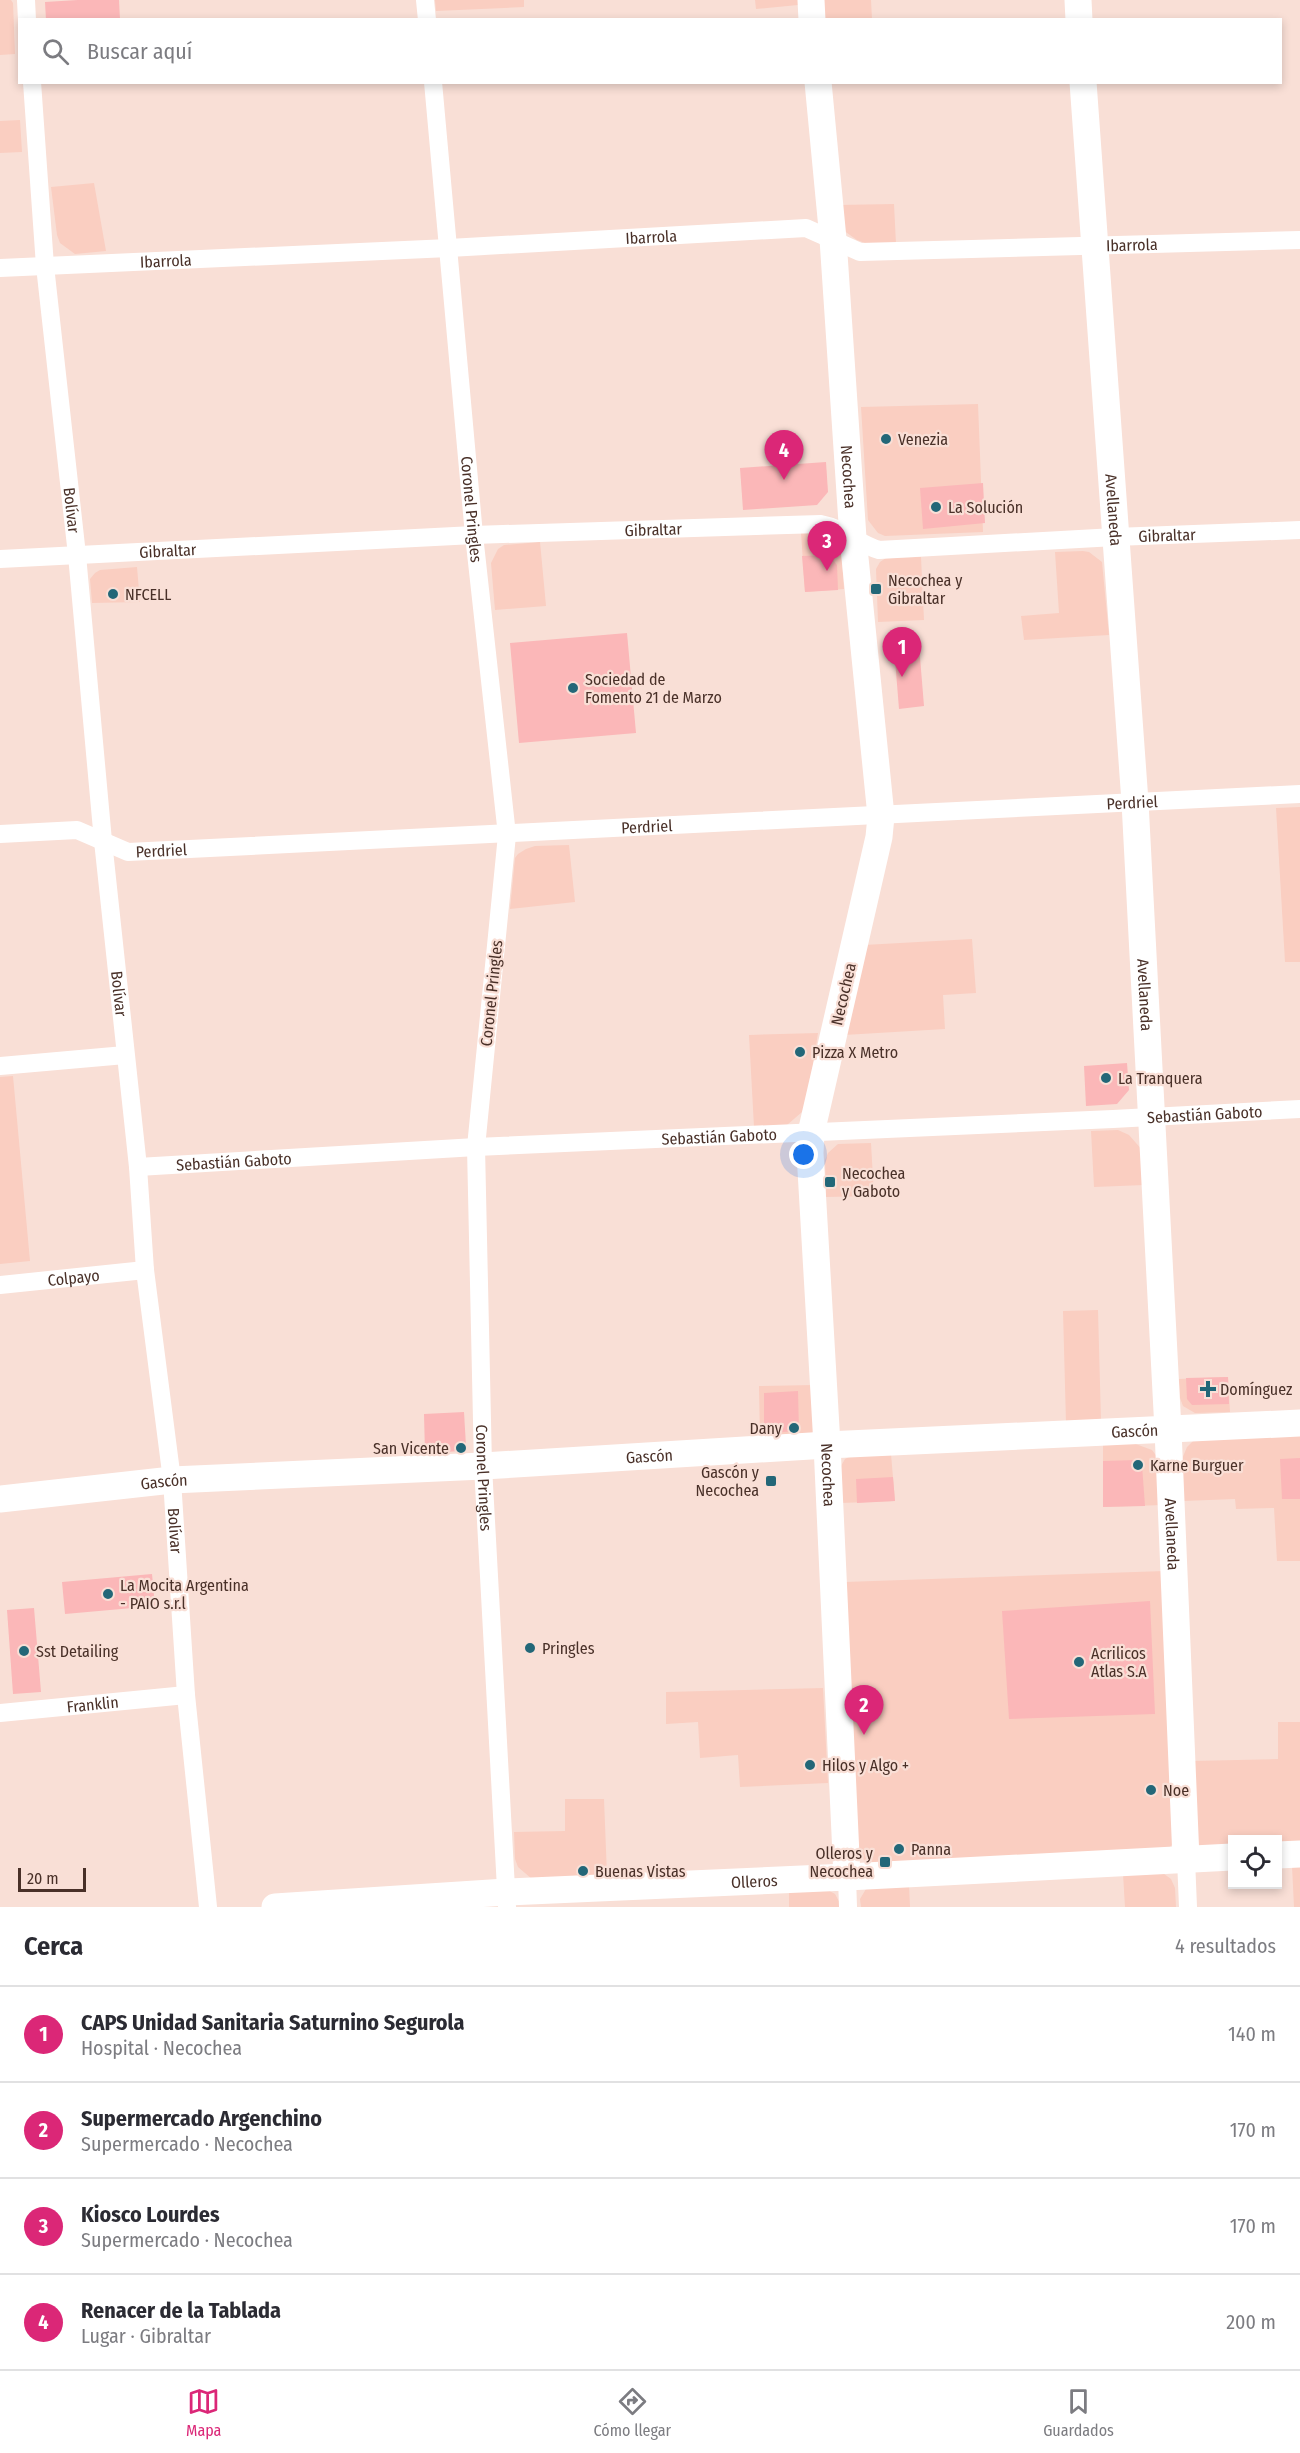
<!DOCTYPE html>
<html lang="es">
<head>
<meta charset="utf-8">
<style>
  body { margin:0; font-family:"Fira Sans Condensed",sans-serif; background:#f7f7f7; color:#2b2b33 }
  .controls { position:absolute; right:18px; bottom:18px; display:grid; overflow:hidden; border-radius:0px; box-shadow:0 3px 9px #0003 }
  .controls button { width:54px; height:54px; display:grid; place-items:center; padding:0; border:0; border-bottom:2px solid #e1e1e2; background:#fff; color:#2b2b33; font:30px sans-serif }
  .scale { position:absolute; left:18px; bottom:15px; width:68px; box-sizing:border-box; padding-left:6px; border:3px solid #493028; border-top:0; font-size:16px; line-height:21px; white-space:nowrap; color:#493028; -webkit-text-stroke:4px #f9dfd6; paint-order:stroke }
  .you { position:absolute; left:804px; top:1155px; width:21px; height:21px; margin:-15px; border:4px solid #fff; border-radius:50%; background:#1a73e8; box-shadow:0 0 0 9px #1a73e833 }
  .badge { display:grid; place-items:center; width:39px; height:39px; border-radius:50%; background:#db2777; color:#fff; font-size:20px; font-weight:700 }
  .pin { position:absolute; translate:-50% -50px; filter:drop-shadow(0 2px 3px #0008) }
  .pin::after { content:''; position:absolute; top:32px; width:21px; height:18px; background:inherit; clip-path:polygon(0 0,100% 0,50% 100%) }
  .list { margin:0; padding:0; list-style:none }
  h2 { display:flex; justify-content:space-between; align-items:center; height:78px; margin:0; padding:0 24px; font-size:26px }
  h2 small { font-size:20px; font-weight:400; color:#7c7c81 }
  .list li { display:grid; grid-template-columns:39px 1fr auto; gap:18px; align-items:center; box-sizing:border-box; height:96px; padding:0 24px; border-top:2px solid #e1e1e2 }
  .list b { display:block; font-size:22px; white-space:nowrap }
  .list p { margin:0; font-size:20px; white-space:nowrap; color:#7c7c81 }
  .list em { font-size:20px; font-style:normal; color:#7c7c81 }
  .icon { flex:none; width:33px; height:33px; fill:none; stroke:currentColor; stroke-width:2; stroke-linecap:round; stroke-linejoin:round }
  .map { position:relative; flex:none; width:1300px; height:1907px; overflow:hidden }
  .search { position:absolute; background:#fff; box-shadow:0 3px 9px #0003; left:18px; right:18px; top:18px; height:66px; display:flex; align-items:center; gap:15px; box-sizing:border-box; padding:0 21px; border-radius:0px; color:#7c7c81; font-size:22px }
  .sheet { height:462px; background:#fff }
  nav { display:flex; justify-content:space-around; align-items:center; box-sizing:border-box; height:84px; border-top:2px solid #e1e1e2; background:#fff; font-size:16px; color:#7c7c81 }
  nav a { display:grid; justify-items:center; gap:3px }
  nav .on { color:#db2777 }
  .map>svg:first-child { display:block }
  .built { fill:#facec1 }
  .building { fill:#fbb7b8 }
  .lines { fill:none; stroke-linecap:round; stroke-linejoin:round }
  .street { stroke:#fff; stroke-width:18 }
  .secondary { stroke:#fff; stroke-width:27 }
  .poi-dot { fill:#236778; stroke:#f9dfd6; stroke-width:2 }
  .labels { text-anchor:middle; stroke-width:4.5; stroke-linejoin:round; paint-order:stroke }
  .street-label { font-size:16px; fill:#493028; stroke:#f9dfd6 }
  .poi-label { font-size:16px; fill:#493028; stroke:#f9dfd6; text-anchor:start }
</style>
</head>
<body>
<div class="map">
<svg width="1300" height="1907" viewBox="0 0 1300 1907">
  <rect width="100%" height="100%" fill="#f9dfd6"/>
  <g class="built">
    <polygon points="0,0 11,0 13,3 15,54 0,55"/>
    <polygon points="435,0 524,0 524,7 436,11"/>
    <polygon points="755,0 798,0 798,5 756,9"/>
    <polygon points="821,0 871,0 872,19 822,19"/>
    <polygon points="20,120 22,152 0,153 0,121"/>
    <polygon points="94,183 106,251 75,254 60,243 57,235 51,187"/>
    <polygon points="894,204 896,244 865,243 857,240 843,230 838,205"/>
    <polygon points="978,404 983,532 885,536 878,533 868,520 861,407"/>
    <polygon points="820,531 833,536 841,547 844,589 805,592 801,532"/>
    <polygon points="540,542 546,606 495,610 491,563 498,549 504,545"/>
    <polygon points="1083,551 1089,552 1102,562 1109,635 1024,640 1021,616 1059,613 1055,552"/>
    <polygon points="921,557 924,620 878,622 876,569 880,562 886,558"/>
    <polygon points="137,567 140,602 92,603 90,579 95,573 100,570"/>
    <polygon points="1300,807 1300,962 1285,962 1276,808"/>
    <polygon points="569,845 575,902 510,909 515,858 518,854 526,849 535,846"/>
    <polygon points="972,939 976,993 943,995 945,1029 844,1035 864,945"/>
    <polygon points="818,1033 808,1100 802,1112 787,1125 754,1127 749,1035"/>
    <polygon points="13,1076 30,1261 0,1264 0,1077"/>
    <polygon points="1118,1130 1129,1135 1143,1151 1144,1185 1094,1187 1091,1131"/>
    <polygon points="871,1143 874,1196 826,1197 825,1160 828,1153 838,1144"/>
    <polygon points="1098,1310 1101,1421 1066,1423 1063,1311"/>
    <polygon points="1228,1377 1230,1412 1195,1413 1183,1406 1180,1398 1179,1379"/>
    <polygon points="814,1385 814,1429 811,1436 760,1441 759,1386"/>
    <polygon points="1300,1433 1300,1561 1277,1561 1274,1508 1236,1509 1235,1499 1183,1501 1182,1459 1187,1447 1194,1440"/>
    <polygon points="1133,1443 1152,1450 1158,1458 1163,1505 1103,1507 1103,1444"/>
    <polygon points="891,1454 895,1501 841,1503 841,1466 845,1459 853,1455"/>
    <polygon points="1165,1571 1173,1844 1168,1849 870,1863 864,1860 858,1849 845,1582"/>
    <polygon points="823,1688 828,1783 740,1787 738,1755 700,1758 698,1722 666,1724 666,1692"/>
    <polygon points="1278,1722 1300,1722 1300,1847 1278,1848 1278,1840 1232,1840 1232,1850 1198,1846 1191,1761 1278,1759"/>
    <polygon points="565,1799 604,1799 607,1875 532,1879 518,1867 515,1859 514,1832 565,1831"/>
    <polygon points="1292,1866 1300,1866 1300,1907 1294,1907"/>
    <polygon points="1123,1874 1164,1874 1171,1879 1175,1888 1176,1907 1125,1907"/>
    <polygon points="909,1884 910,1907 861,1907 860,1899 866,1889"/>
    <polygon points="789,1888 826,1889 835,1894 842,1907 789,1907"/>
  </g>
  <g class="building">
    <polygon points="78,0 119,0 120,20 46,20 45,2"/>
    <polygon points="826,462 828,492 817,505 743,510 740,468"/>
    <polygon points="983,483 985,523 923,529 920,488"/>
    <polygon points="829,555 837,565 838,590 805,592 802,556"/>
    <polygon points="627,633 636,733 519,743 510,643"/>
    <polygon points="919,645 924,706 899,709 894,647"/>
    <polygon points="1127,1063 1129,1090 1117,1104 1086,1106 1084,1066"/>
    <polygon points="1228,1377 1229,1404 1192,1405 1187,1399 1186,1378"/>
    <polygon points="798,1391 799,1431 764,1433 764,1393"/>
    <polygon points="464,1412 466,1446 462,1451 425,1453 424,1414"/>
    <polygon points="1300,1458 1300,1499 1282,1499 1280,1459"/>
    <polygon points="1137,1460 1142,1465 1145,1506 1103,1507 1103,1461"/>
    <polygon points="893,1477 895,1501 857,1503 856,1479"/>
    <polygon points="152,1574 155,1606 65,1614 62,1582"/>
    <polygon points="1150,1601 1155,1714 1009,1719 1002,1611"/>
    <polygon points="34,1608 41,1692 13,1694 7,1610"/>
  </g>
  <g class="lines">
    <g class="street">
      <polyline points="26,0 27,20"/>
      <polyline points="425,0 427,20"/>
      <path id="s1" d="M32,82L45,266L77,555L103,841L138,1167L145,1270L172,1480L186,1695L208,1907"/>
      <path id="s2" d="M433,82L474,535L507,835L476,1147L483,1466L507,1907"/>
      <path id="s3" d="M0,268L449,248L806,228L860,252L1300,240"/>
      <path id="s4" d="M0,559L474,535L821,524C843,528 858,544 879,550L1115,537L1300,530"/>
      <path id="s5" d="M0,834L77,830L128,852L1300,794"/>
      <polyline points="0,1066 125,1055"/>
      <path id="s6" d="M138,1167L476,1147L1113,1119L1300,1109"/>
      <path id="s7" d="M0,1285L145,1270"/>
      <path id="s8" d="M0,1713L186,1695"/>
      <polyline points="1186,1859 1188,1907"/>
      <polyline points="847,1877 848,1907"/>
    </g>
    <g class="secondary">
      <polyline points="811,0 812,20"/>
      <polyline points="1078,0 1079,20"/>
      <path id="s9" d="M818,82L833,239L853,538L881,816L879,837L811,1133L810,1153L827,1445L847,1877"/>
      <path id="s10" d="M1083,82L1135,802L1168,1430L1186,1859"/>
      <path id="s11" d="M0,1499L172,1480L483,1466L827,1445L1300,1423"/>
      <polyline points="1278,1855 1300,1854"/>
      <path id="s12" d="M275,1907L506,1892L847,1877L1232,1857"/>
    </g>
  </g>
  <g class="poi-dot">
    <circle cx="886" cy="439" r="6"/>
    <circle cx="936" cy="507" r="6"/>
    <rect x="870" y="583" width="12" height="12" rx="3"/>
    <circle cx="113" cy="594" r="6"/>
    <circle cx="573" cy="688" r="6"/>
    <circle cx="800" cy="1052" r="6"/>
    <circle cx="1106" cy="1078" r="6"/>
    <rect x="824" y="1176" width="12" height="12" rx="3"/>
    <path d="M1205 1380h6v6h6v6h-6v6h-6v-6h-6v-6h6z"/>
    <circle cx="794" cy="1428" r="6"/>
    <circle cx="461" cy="1448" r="6"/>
    <circle cx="1138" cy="1465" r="6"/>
    <rect x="765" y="1475" width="12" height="12" rx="3"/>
    <circle cx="108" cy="1594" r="6"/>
    <circle cx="530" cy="1648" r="6"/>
    <circle cx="24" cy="1651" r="6"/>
    <circle cx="1079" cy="1662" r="6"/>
    <circle cx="810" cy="1765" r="6"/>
    <circle cx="1151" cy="1790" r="6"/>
    <circle cx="899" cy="1849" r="6"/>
    <rect x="879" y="1856" width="12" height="12" rx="3"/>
    <circle cx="583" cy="1871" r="6"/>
  </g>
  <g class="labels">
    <g class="street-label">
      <text dy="6" stroke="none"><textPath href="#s3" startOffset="652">Ibarrola</textPath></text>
      <text dy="6" stroke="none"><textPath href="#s3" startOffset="1138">Ibarrola</textPath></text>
      <text dy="6" stroke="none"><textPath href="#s3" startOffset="166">Ibarrola</textPath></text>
      <text dy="6" stroke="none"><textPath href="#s9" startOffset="396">Necochea</textPath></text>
      <text dy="6" stroke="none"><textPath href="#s10" startOffset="429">Avellaneda</textPath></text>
      <text dy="6" stroke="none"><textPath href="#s2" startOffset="429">Coronel Pringles</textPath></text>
      <text dy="6" stroke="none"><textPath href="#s1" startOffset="430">Bolívar</textPath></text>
      <text dy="6" stroke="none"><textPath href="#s4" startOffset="654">Gibraltar</textPath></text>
      <text dy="6" stroke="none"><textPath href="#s4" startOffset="1174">Gibraltar</textPath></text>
      <text dy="6" stroke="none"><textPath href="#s4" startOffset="168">Gibraltar</textPath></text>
      <text dy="6" stroke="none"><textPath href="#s5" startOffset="1138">Perdriel</textPath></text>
      <text dy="6" stroke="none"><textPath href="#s5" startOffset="652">Perdriel</textPath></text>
      <text dy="6" stroke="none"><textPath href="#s5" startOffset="166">Perdriel</textPath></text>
      <text transform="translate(491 993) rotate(-84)" y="6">Coronel Pringles</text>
      <text transform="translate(843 994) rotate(-77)" y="6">Necochea</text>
      <text dy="6" stroke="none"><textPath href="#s10" startOffset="915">Avellaneda</textPath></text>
      <text dy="6" stroke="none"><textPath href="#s1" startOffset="916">Bolívar</textPath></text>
      <text dy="6" stroke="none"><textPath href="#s6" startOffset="1068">Sebastián Gaboto</textPath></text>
      <text dy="6" stroke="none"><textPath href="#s6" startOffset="582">Sebastián Gaboto</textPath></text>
      <text dy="6" stroke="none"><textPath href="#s6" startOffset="96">Sebastián Gaboto</textPath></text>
      <text dy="6" stroke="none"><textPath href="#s7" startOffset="74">Colpayo</textPath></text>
      <text dy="6" stroke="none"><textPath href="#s11" startOffset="1137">Gascón</textPath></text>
      <text dy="6" stroke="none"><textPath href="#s11" startOffset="651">Gascón</textPath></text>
      <text dy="6" stroke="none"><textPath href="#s9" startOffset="1404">Necochea</textPath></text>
      <text dy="6" stroke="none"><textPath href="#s2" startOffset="1401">Coronel Pringles</textPath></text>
      <text dy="6" stroke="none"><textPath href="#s11" startOffset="165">Gascón</textPath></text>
      <text dy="6" stroke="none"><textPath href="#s1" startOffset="1456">Bolívar</textPath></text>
      <text dy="6" stroke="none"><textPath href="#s10" startOffset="1455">Avellaneda</textPath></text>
      <text dy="6" stroke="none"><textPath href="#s8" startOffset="93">Franklin</textPath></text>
      <text dy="6" stroke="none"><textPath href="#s12" startOffset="480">Olleros</textPath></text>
    </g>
    <g class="poi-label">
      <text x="898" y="445">Venezia</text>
      <text x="948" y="513">La Solución</text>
      <text x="888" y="586">Necochea y<tspan x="888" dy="18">Gibraltar</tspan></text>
      <text x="125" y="600">NFCELL</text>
      <text x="585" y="685">Sociedad de<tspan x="585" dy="18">Fomento 21 de Marzo</tspan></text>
      <text x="812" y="1058">Pizza X Metro</text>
      <text x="1118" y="1084">La Tranquera</text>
      <text x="842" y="1179">Necochea<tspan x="842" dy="18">y Gaboto</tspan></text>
      <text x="1220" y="1395">Domínguez</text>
      <text x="782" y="1434" text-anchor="end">Dany</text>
      <text x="449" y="1454" text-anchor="end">San Vicente</text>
      <text x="1150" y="1471">Karne Burguer</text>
      <text x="759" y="1478" text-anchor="end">Gascón y<tspan x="759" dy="18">Necochea</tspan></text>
      <text x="120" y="1591">La Mocita Argentina<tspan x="120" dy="18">- PAIO s.r.l</tspan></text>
      <text x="542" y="1654">Pringles</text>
      <text x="36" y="1657">Sst Detailing</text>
      <text x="1091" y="1659">Acrilicos<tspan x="1091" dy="18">Atlas S.A</tspan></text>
      <text x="822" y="1771">Hilos y Algo +</text>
      <text x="1163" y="1796">Noe</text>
      <text x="911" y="1855">Panna</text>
      <text x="873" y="1859" text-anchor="end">Olleros y<tspan x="873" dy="18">Necochea</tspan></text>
      <text x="595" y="1877">Buenas Vistas</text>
    </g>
  </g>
</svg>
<div class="controls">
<button><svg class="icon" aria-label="locate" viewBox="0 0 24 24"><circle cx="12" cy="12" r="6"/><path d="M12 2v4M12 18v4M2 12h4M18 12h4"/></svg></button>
</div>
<div class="scale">20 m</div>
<div class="you"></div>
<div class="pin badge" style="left:902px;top:677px">1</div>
<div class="pin badge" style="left:864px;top:1735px">2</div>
<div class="pin badge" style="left:827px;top:571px">3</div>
<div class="pin badge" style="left:784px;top:480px">4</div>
<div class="search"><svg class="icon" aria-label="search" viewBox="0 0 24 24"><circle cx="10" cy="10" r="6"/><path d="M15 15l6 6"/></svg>Buscar aquí</div>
</div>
<section class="sheet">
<h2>Cerca<small>4 resultados</small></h2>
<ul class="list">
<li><span class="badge">1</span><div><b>CAPS Unidad Sanitaria Saturnino Segurola</b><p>Hospital · Necochea</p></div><em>140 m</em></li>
<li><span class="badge">2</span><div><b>Supermercado Argenchino</b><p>Supermercado · Necochea</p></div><em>170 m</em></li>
<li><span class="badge">3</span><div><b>Kiosco Lourdes</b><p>Supermercado · Necochea</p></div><em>170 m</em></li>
<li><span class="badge">4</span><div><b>Renacer de la Tablada</b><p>Lugar · Gibraltar</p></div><em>200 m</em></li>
</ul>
</section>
<nav>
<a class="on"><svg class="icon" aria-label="map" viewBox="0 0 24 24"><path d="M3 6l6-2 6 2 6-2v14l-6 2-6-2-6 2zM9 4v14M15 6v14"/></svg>Mapa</a>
<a><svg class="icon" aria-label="directions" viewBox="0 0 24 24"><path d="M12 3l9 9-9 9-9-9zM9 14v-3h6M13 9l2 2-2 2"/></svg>Cómo llegar</a>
<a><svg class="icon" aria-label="saved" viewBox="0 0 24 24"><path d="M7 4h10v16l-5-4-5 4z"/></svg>Guardados</a>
</nav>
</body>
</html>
